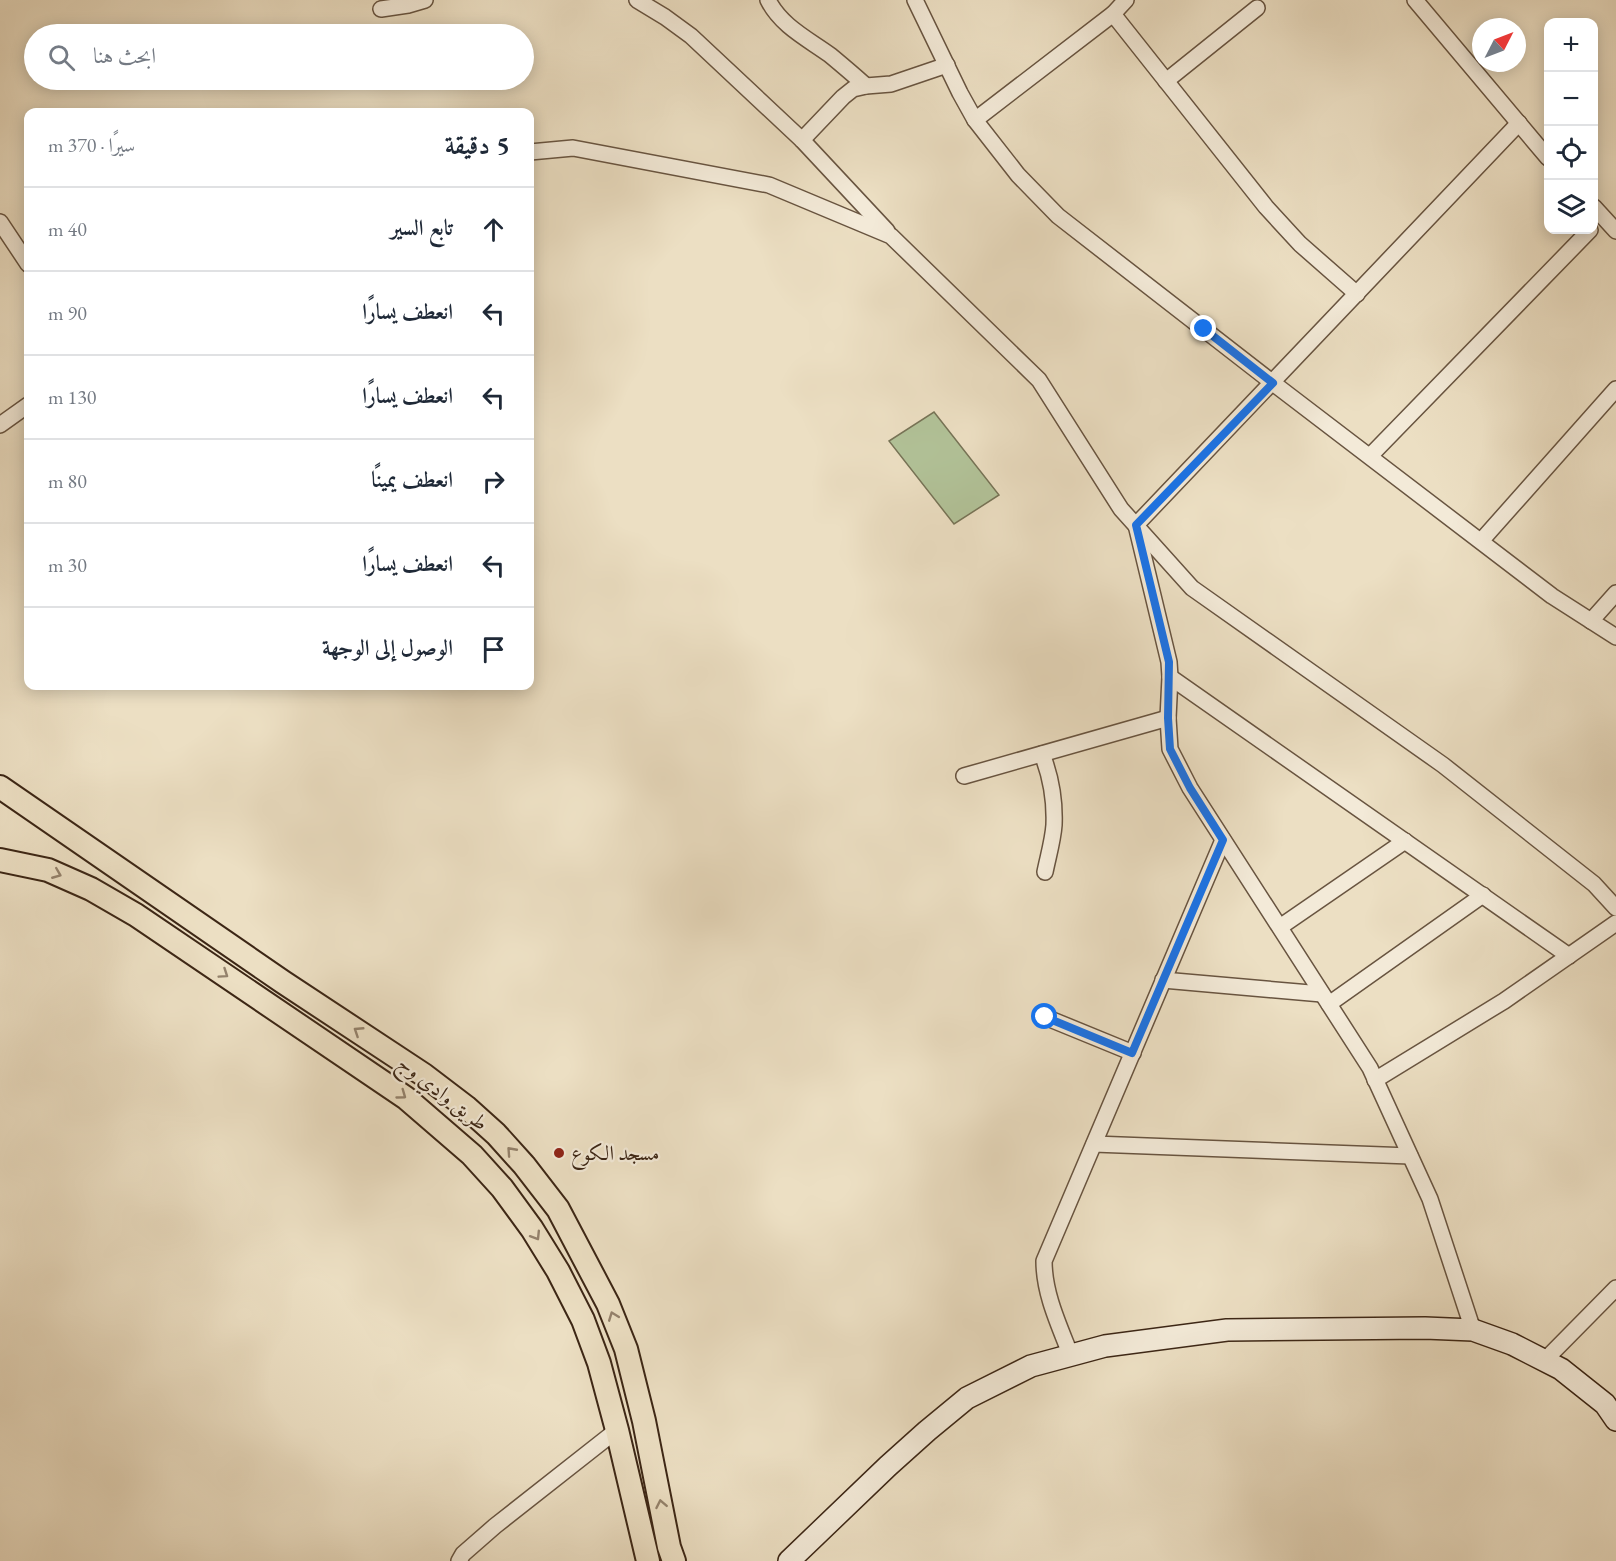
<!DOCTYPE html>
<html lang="ar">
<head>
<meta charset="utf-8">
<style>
  body { margin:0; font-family:"EB Garamond",Amiri,serif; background:#f6f6f7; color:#1f2937; direction:rtl }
  .controls { position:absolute; right:18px; top:18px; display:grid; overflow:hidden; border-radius:12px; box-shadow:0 3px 15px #0003 }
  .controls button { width:54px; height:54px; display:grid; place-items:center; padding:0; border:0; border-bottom:2px solid #e0e1e3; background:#fff; color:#1f2937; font:30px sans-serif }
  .compass { position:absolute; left:1472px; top:18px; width:54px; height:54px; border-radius:50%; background:#fff; box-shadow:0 3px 15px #0003; rotate:48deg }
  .stop { position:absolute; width:18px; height:18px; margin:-14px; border:4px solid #1a73e8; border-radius:50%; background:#fff }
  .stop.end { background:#1a73e8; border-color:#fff; box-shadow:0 2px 6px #0008 }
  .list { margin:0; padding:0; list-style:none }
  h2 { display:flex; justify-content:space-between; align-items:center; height:78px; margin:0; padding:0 24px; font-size:26px }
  h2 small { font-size:20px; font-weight:400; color:#747a83 }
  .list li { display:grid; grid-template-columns:39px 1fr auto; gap:18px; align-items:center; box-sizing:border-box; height:84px; padding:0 24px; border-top:2px solid #e0e1e3 }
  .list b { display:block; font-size:22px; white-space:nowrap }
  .list em { font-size:20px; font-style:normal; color:#747a83 }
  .icon { flex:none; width:33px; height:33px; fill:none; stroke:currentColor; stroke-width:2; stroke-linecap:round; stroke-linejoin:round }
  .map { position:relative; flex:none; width:1616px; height:1561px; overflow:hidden; direction:ltr }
  .search { position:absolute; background:#fff; box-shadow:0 3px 15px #0003; left:24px; top:24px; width:510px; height:66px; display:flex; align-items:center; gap:15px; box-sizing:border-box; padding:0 21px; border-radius:33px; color:#747a83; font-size:22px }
  .panel { position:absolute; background:#fff; box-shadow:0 3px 15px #0003; left:24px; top:108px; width:510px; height:582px; border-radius:12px; direction:rtl }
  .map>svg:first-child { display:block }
  .green { fill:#b2c399; stroke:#777457; stroke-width:1.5 }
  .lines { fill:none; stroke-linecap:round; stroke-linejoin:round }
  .street-casing { stroke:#685440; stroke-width:18 }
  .secondary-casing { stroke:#3c2615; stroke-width:24 }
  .primary-casing { stroke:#3c2615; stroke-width:26 }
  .street { stroke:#f3ead8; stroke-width:15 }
  .secondary { stroke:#f3ead8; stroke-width:21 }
  .primary { stroke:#ecdfc3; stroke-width:22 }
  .oneway { stroke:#94826c }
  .route { stroke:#1a73e8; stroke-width:8 }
  .poi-dot { fill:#8f2418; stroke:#f3ead8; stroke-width:2 }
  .labels { text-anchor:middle; stroke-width:4.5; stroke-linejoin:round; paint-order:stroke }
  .street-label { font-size:21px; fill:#3c2615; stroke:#f3ead8 }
  .poi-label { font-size:21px; fill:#3c2615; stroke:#f3ead8; text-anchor:start }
</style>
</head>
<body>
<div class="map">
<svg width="1616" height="1561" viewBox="0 0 1616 1561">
  <rect width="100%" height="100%" fill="#ecdfc3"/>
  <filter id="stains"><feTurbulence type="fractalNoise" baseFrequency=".00333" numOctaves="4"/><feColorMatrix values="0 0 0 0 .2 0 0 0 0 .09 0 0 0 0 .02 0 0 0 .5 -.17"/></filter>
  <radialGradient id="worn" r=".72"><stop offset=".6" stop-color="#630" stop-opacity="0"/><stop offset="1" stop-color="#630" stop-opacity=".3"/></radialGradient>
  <polygon class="green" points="934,412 999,495 954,524 889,441"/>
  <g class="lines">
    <g class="street-casing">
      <g id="street">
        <polyline points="637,0 665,17 691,36 802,140 887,231"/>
        <path d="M768,0C781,26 808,39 830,55C842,65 854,75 866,86"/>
        <polyline points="915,0 960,93 975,120 1018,175 1058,216 1273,383 1552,596 1616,637"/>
        <polyline points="1415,0 1548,158"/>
        <polyline points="381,9 408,5 425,0"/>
        <polyline points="1113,14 1266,207 1300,244 1357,294"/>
        <polyline points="1166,81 1257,8"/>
        <polyline points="975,120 1113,14 1126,0"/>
        <polyline points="802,140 843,97 853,89 866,86 891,84 947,65"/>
        <polyline points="530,152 573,148 769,185 891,236 1039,380 1121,509 1192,588 1443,765 1594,884 1616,908"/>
        <polyline points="1594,207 1616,231"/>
        <polyline points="0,222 28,264"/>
        <polyline points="0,425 28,405"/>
        <polyline points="1370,456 1590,230"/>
        <polyline points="1481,541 1616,389"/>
        <polyline points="1591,621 1616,593"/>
        <polyline points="1170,677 1569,956"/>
        <path d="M1042,754C1051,777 1055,800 1054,825C1053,840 1048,857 1045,872"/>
        <polyline points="964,776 1168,718"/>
        <polyline points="1280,927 1405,841"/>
        <polyline points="1163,980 1322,994"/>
        <polyline points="1329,1004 1483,895"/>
        <polyline points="1045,1017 1133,1053"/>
        <polyline points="1375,1080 1504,1001 1616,923"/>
        <polyline points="1094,1144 1410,1156"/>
        <polyline points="1473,1330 1430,1199 1370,1068 1190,788 1170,749 1168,718 1170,677 1169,662 1136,525 1519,123"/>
        <path d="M1071,1356C1059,1325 1044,1294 1044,1261L1223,840"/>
        <polyline points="1544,1361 1616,1288"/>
        <polyline points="459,1561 463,1554 495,1526 617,1430"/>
      </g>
    </g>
    <g class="secondary-casing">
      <polyline id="secondary" points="789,1561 888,1466 927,1431 967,1398 1031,1366 1105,1346 1227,1330 1425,1328 1473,1330 1512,1344 1561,1369 1605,1404 1616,1420"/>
    </g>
    <g class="primary-casing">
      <g id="primary">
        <polyline points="0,787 283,982 424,1075 466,1107 496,1134 524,1165 558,1209 608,1304 626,1349 644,1421 669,1547 674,1561"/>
        <polyline points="0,860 48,870 91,889 136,915 406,1098 472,1155 502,1188 532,1229 558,1271 583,1320 599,1363 617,1430 648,1561"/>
      </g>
    </g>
    <use href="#street" class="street"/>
    <use href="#secondary" class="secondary"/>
    <use href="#primary" class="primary"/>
  </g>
  <defs><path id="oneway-chevron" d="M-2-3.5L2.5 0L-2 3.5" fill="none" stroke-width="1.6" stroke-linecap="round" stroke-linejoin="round" transform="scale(1.5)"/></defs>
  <g class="oneway">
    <use href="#oneway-chevron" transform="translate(57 874) rotate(22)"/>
    <use href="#oneway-chevron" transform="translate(224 974) rotate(34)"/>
    <use href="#oneway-chevron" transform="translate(358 1031) rotate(-147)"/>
    <use href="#oneway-chevron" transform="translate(402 1095) rotate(36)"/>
    <use href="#oneway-chevron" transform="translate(511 1151) rotate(-132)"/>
    <use href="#oneway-chevron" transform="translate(536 1236) rotate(58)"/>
    <use href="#oneway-chevron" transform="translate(613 1316) rotate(-111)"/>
    <use href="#oneway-chevron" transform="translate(661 1504) rotate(-101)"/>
  </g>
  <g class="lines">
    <polyline class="route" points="1045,1017 1132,1053 1223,840 1190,788 1170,749 1168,718 1169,662 1136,525 1273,383 1204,329"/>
  </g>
  <circle class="poi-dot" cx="559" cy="1153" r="6"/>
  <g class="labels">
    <g class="street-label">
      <text transform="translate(443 1093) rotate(38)" y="7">طريق وادي وج</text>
    </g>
    <g class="poi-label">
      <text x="571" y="1160">مسجد الكوع</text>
    </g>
  </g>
  <rect width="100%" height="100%" filter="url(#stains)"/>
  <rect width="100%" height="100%" fill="url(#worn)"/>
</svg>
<div class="controls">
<button>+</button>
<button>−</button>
<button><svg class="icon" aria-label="locate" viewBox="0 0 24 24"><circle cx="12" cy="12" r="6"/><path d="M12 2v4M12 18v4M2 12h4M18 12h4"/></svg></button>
<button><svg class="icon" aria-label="layers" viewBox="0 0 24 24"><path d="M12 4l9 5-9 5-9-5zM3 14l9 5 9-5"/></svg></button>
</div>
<svg class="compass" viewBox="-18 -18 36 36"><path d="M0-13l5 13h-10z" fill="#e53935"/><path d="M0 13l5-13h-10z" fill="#747a83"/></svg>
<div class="stop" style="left:1045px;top:1017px"></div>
<div class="stop end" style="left:1204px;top:329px"></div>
<div class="search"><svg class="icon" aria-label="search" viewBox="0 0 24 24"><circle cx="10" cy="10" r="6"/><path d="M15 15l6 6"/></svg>ابحث هنا</div>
<section class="panel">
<h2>5 دقيقة<small>سيرًا · 370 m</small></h2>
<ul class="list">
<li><svg class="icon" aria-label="ahead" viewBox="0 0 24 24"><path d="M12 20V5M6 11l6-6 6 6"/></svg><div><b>تابع السير</b></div><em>40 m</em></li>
<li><svg class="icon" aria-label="left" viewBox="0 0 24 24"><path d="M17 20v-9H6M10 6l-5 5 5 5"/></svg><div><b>انعطف يسارًا</b></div><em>90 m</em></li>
<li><svg class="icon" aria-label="left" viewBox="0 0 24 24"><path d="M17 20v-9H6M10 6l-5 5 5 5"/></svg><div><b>انعطف يسارًا</b></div><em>130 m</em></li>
<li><svg class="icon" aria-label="right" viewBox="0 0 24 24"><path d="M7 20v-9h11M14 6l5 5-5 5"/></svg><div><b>انعطف يمينًا</b></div><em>80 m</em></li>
<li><svg class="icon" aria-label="left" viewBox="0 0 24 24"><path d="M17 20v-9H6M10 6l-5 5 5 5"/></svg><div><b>انعطف يسارًا</b></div><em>30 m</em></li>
<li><svg class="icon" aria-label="arrive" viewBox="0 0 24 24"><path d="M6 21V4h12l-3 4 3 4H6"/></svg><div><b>الوصول إلى الوجهة</b></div></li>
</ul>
</section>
</div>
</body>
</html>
